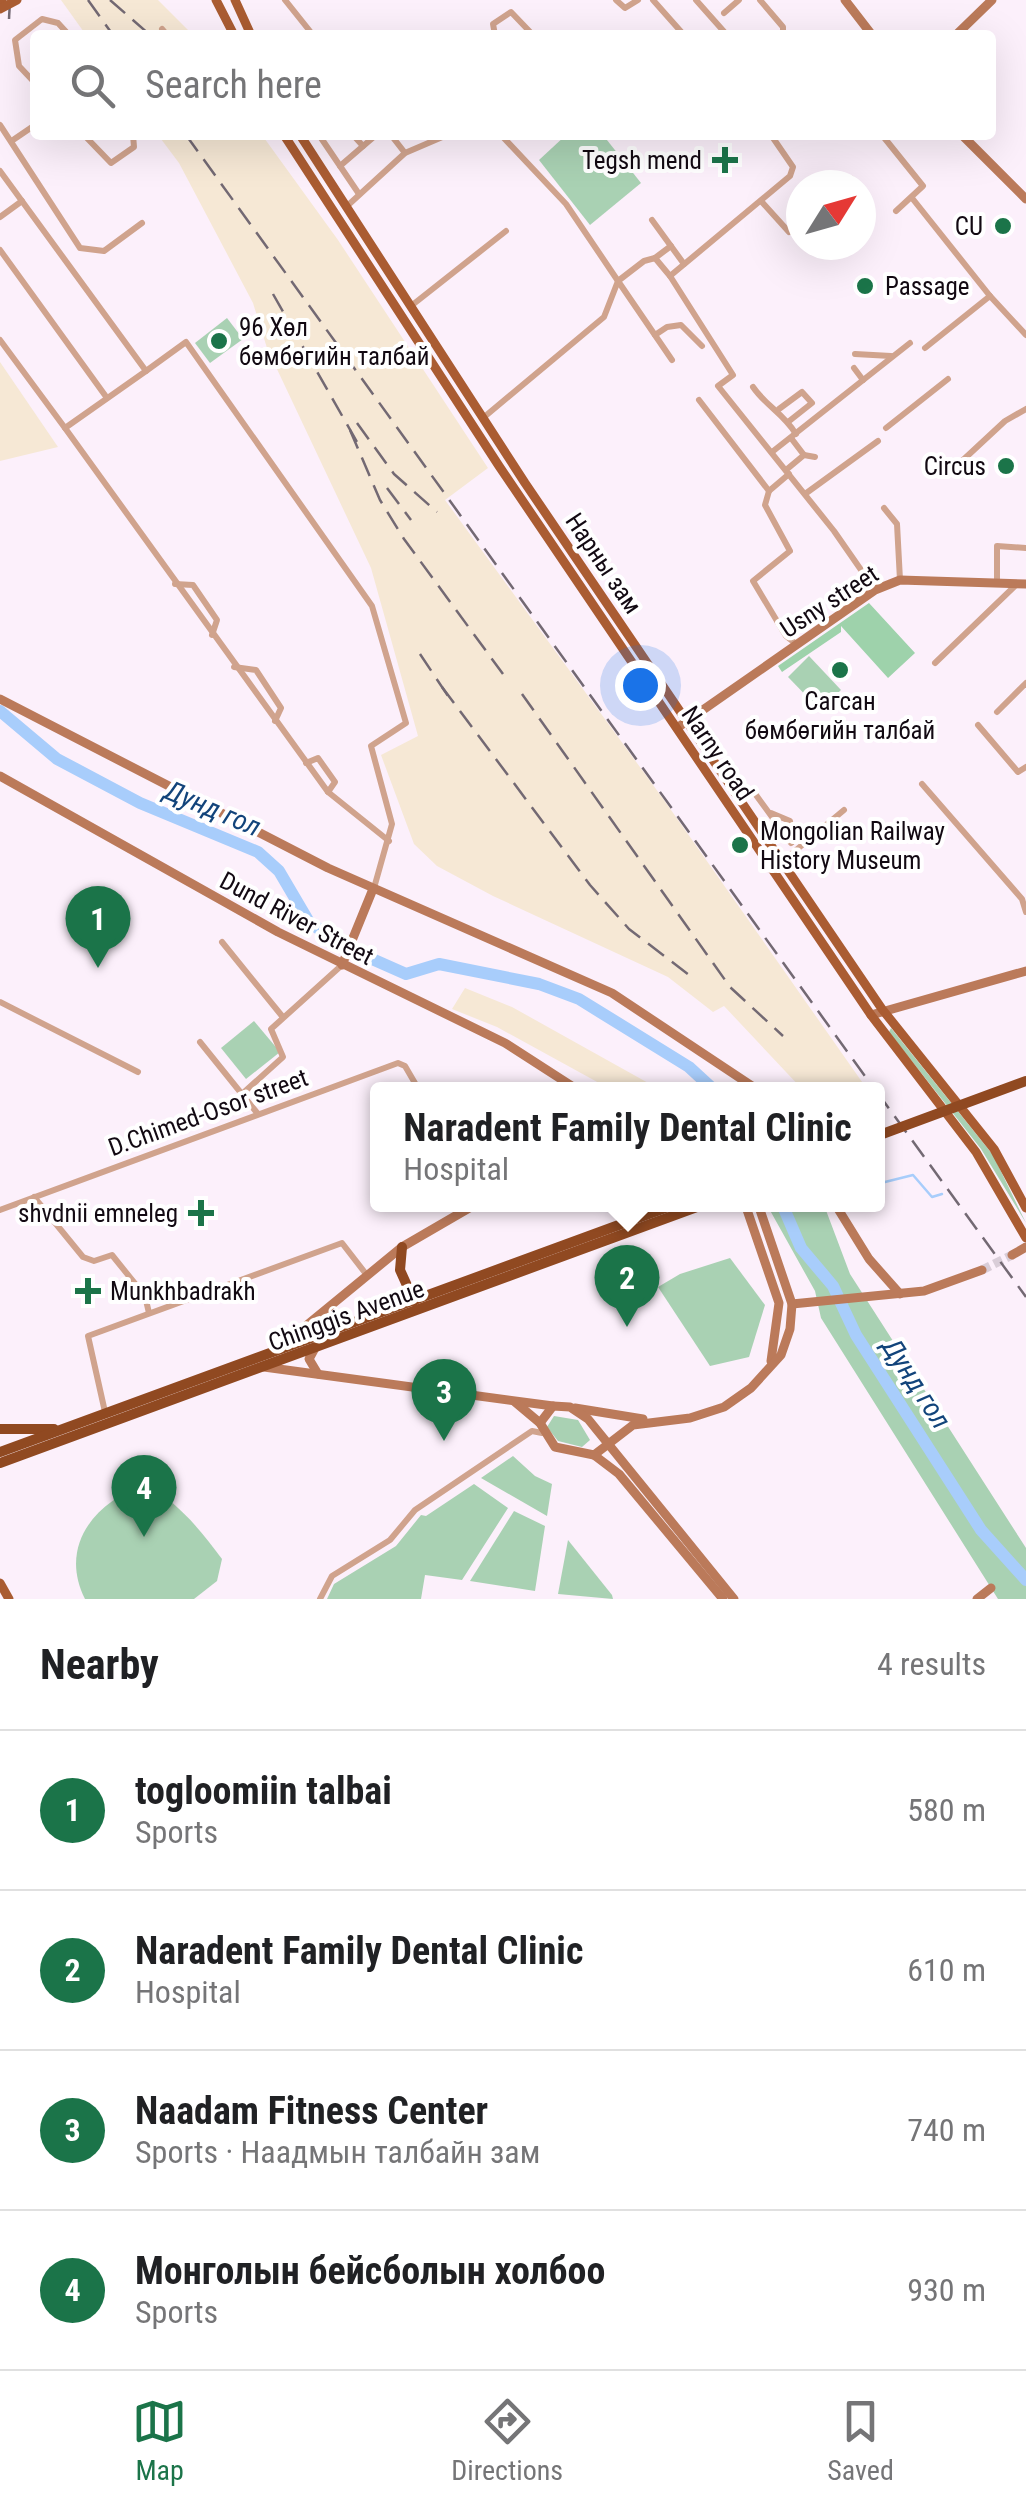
<!DOCTYPE html>
<html lang="en">
<head>
<meta charset="utf-8">
<style>
  body { margin:0; font-family:"Roboto Condensed",sans-serif; background:#f2f2f2; color:#202124 }
  .compass { position:absolute; left:786px; top:170px; width:90px; height:90px; border-radius:50%; background:#fff; box-shadow:0 10px 40px #0002; rotate:53deg }
  .you { position:absolute; left:640px; top:685px; width:35px; height:35px; margin:-25px; border:8px solid #fff; border-radius:50%; background:#1a73e8; box-shadow:0 0 0 15px #1a73e833 }
  .badge { display:grid; place-items:center; width:65px; height:65px; border-radius:50%; background:#1b7449; color:#fff; font-size:32px; font-weight:700 }
  .pin { position:absolute; translate:-50% -82px; filter:drop-shadow(0 2px 5px #0008) }
  .pin::after { content:''; position:absolute; top:52px; width:35px; height:30px; background:inherit; clip-path:polygon(0 0,100% 0,50% 100%) }
  .popup { position:absolute; left:370px; top:1082px; width:515px; height:130px; box-sizing:border-box; display:grid; place-content:center; border-radius:10px; background:#fff; filter:drop-shadow(0 2px 8px #0005); font-size:32px; white-space:nowrap; color:#757577 }
  .popup b { font-size:38px; color:#202124 }
  .popup::after { content:''; position:absolute; left:50%; top:100%; margin-left:-20px; border:20px solid transparent; border-top-color:#fff }
  .list { margin:0; padding:0; list-style:none }
  h2 { display:flex; justify-content:space-between; align-items:center; height:130px; margin:0; padding:0 40px; font-size:42px }
  h2 small { font-size:32px; font-weight:400; color:#757577 }
  .list li { display:grid; grid-template-columns:65px 1fr auto; gap:30px; align-items:center; box-sizing:border-box; height:160px; padding:0 40px; border-top:2px solid #e0e0e0 }
  .list b { display:block; font-size:38px; white-space:nowrap }
  .list p { margin:0; font-size:32px; white-space:nowrap; color:#757577 }
  .list em { font-size:32px; font-style:normal; color:#757577 }
  .icon { flex:none; width:55px; height:55px; fill:none; stroke:currentColor; stroke-width:2; stroke-linecap:round; stroke-linejoin:round }
  .map { position:relative; flex:none; width:1026px; height:1599px; overflow:hidden }
  .search { position:absolute; background:#fff; box-shadow:0 10px 40px #0002; left:30px; right:30px; top:30px; height:110px; display:flex; align-items:center; gap:25px; box-sizing:border-box; padding:0 35px; border-radius:10px; color:#757577; font-size:38px }
  .sheet { height:770px; background:#fff }
  nav { display:flex; justify-content:space-around; align-items:center; box-sizing:border-box; height:140px; border-top:2px solid #e0e0e0; background:#fff; font-size:28px; color:#757577 }
  nav a { display:grid; justify-items:center; gap:5px }
  nav .on { color:#1b7449 }
  .map>svg:first-child { display:block }
  .industrial { fill:#f6e8d5 }
  .green { fill:#a9d1b3 }
  .forest { fill:#9ed2ab }
  .lines { fill:none; stroke-linecap:round; stroke-linejoin:round }
  .stream { stroke:#a8cdfb; stroke-width:2.5 }
  .river { stroke:#a8cdfb; stroke-width:12 }
  .secondary-tunnel { stroke:#d9cdd8; stroke-width:9; stroke-dasharray:9 4.5; stroke-linecap:butt }
  .street { stroke:#d0a38d; stroke-width:6 }
  .secondary { stroke:#bb7a5a; stroke-width:9 }
  .primary { stroke:#aa5c32; stroke-width:9 }
  .highway { stroke:#904921; stroke-width:10 }
  .rail { stroke:#736973; stroke-width:2.5; stroke-dasharray:20 10; stroke-linecap:butt }
  .primary-bridge { stroke:#aa5c32; stroke-width:9 }
  .highway-bridge { stroke:#904921; stroke-width:10 }
  .poi-dot { fill:#1b7449; stroke:#fff; stroke-width:4 }
  .labels { text-anchor:middle; stroke-width:8; stroke-linejoin:round; paint-order:stroke }
  .poi-label { font-size:25px; fill:#120912; stroke:#fff; text-anchor:end }
  .street-label { font-size:25px; fill:#120912; stroke:#fff }
  .water-label { font-size:28px; font-style:italic; fill:#12447b; stroke:#fff }
</style>
</head>
<body>
<div class="map">
<svg width="1026" height="1599" viewBox="0 0 1026 1599">
  <rect width="100%" height="100%" fill="#fcf0fb"/>
  <g class="industrial">
    <polygon points="61,0 158,0 193,35 86,35"/>
    <polygon points="158,135 262,135 338,240 488,468 445,500 664,800 867,1089 802,1089 724,1006 713,1012 668,977 493,896 437,866 414,844 381,755 418,736 371,568 267,348 253,303 179,163"/>
    <polygon points="0,362 58,447 0,461"/>
    <polygon points="465,988 512,1007 659,1089 610,1089 497,1027 452,1009"/>
  </g>
  <g class="green">
    <polygon points="566,135 603,135 641,183 590,225 539,160"/>
    <polygon points="227,318 243,339 210,363 195,343"/>
    <polygon points="809,656 841,690 820,710 788,677"/>
    <polygon points="254,1021 280,1052 246,1079 221,1048"/>
    <polygon points="891,1028 993,1155 1026,1223 981,1149 889,1032"/>
    <polygon points="767,1205 824,1205 850,1274 1026,1548 1026,1599 998,1599 821,1318 815,1291"/>
    <polygon points="730,1258 765,1305 749,1357 710,1366 658,1287 680,1274"/>
    <polygon points="554,1416 578,1420 590,1440 582,1447 558,1441 547,1427"/>
    <polygon points="513,1456 535,1476 552,1484 547,1516 481,1478"/>
    <path d="M146,1484C179,1504 199,1528 222,1559L217,1581L194,1599H85C58,1545 96,1501 146,1484Z"/>
    <polygon points="474,1484 508,1508 462,1580 425,1575 421,1599 327,1599 334,1584 396,1546 421,1515 426,1516"/>
    <polygon points="514,1511 545,1526 535,1591 470,1581"/>
    <polygon points="568,1540 612,1595 613,1599 558,1594"/>
  </g>
  <polygon class="forest" points="869,603 915,653 888,678 841,626 841,632 782,672 778,666"/>
  <g class="lines">
    <polyline class="stream" points="877,1184 913,1175 932,1197 942,1194"/>
    <g class="river">
      <polyline points="0,711 57,759 140,803 258,852 279,871 309,922 345,947 406,974 439,964 539,984 579,999 689,1067 714,1090"/>
      <polyline points="782,1204 801,1248 833,1286 856,1335 981,1530 1026,1580"/>
    </g>
    <polyline class="secondary-tunnel" points="982,1270 1012,1255"/>
    <g class="street">
      <polyline points="285,0 313,35"/>
      <polyline points="616,0 625,8 638,0"/>
      <polyline points="653,0 684,35"/>
      <polyline points="696,0 727,35"/>
      <polyline points="760,0 783,27 783,35"/>
      <polyline points="724,13 739,0"/>
      <polyline points="162,29 167,35"/>
      <polyline points="495,35 493,24 511,12 533,35"/>
      <polyline points="35,83 19,66 15,40 42,19 58,23 69,35"/>
      <polyline points="0,125 80,248 104,251 142,223"/>
      <polyline points="84,135 111,163 134,147 133,135"/>
      <polyline points="319,135 359,194"/>
      <polyline points="353,135 363,146"/>
      <polyline points="391,135 405,153"/>
      <polyline points="501,135 566,204 618,281 644,261 655,258 670,276"/>
      <polyline points="771,135 793,167 790,176 670,276 733,375 718,386 834,531 875,590"/>
      <polyline points="882,135 923,186 896,211"/>
      <polyline points="13,140 35,125"/>
      <polyline points="340,166 376,135"/>
      <polyline points="0,171 146,371 65,428 328,792 389,841"/>
      <polyline points="845,185 852,179"/>
      <polyline points="912,198 990,296"/>
      <polyline points="761,201 789,232 801,221"/>
      <polyline points="346,207 405,153 447,135"/>
      <polyline points="0,217 22,201"/>
      <polyline points="652,220 684,264"/>
      <polyline points="0,250 107,398"/>
      <polyline points="655,258 671,246"/>
      <polyline points="411,306 506,231"/>
      <polyline points="655,335 667,327 681,325 702,346"/>
      <polyline points="0,340 65,428"/>
      <polyline points="925,348 990,296 1026,335"/>
      <polyline points="855,354 891,356"/>
      <polyline points="854,368 863,380"/>
      <polyline points="146,371 186,342 372,606 406,723 371,746 392,824 374,888"/>
      <path d="M753,387C766,406 783,413 796,434"/>
      <polyline points="699,400 769,491 789,474"/>
      <polyline points="779,409 802,392 812,403 788,422"/>
      <polyline points="483,418 604,317 618,281 672,360"/>
      <polyline points="886,428 948,379"/>
      <polyline points="791,438 804,455"/>
      <polyline points="772,452 910,343"/>
      <polyline points="963,460 1005,421 1026,409"/>
      <polyline points="786,470 804,455 815,457"/>
      <polyline points="769,491 765,505 790,551 753,581 786,636 796,644"/>
      <polyline points="805,494 878,441"/>
      <polyline points="884,508 897,524 900,580"/>
      <polyline points="175,584 193,585 217,620 212,635"/>
      <polyline points="997,584 997,546 1026,548"/>
      <polyline points="935,663 1017,584"/>
      <polyline points="234,667 256,670 281,708 275,721"/>
      <polyline points="997,712 1026,683"/>
      <polyline points="978,725 1018,772 1026,767"/>
      <polyline points="306,763 318,758 335,782 328,792"/>
      <polyline points="922,784 1022,899 1026,912"/>
      <polyline points="756,795 791,843"/>
      <polyline points="771,813 790,821 792,842"/>
      <polyline points="783,861 844,810"/>
      <polyline points="222,942 282,1016"/>
      <polyline points="0,1002 138,1072"/>
      <polyline points="200,1042 258,1114"/>
      <polyline points="242,1094 283,1057 271,1029 342,965"/>
      <polyline points="34,1197 83,1257 94,1261 112,1255 145,1296 149,1313"/>
      <polyline points="0,1210 398,1063 405,1066 419,1090"/>
      <polyline points="105,1412 88,1336 342,1243 366,1274"/>
      <polyline points="320,1599 332,1576 390,1540 415,1510 532,1431 542,1433"/>
    </g>
    <g class="secondary">
      <polyline points="845,0 872,35"/>
      <polyline points="956,35 992,0"/>
      <polyline points="962,135 1026,199"/>
      <polyline points="0,699 328,868 612,993 758,1090"/>
      <polyline points="677,728 875,590 900,580 1026,584"/>
      <polyline points="0,776 278,932 505,1043 578,1090"/>
      <polyline points="342,965 373,889"/>
      <polyline points="871,1015 1026,971"/>
      <polyline points="745,1204 779,1303 771,1361"/>
      <polyline points="835,1204 869,1259 900,1294"/>
      <polyline points="1012,1255 1026,1247"/>
      <polyline points="792,1304 924,1291 982,1270"/>
      <polyline points="279,1348 402,1247 476,1204"/>
      <polyline points="315,1348 309,1359 318,1374"/>
      <polyline points="264,1367 553,1406"/>
      <polyline points="515,1402 540,1423 555,1447 594,1455 633,1425 690,1418 724,1407 751,1388 781,1355 790,1329 792,1304 758,1204"/>
      <polyline points="575,1408 643,1419"/>
      <polyline points="540,1423 553,1406 570,1407 588,1419 734,1599"/>
      <polyline points="594,1455 619,1474 723,1599"/>
      <polyline points="977,1599 991,1588"/>
    </g>
    <g class="primary">
      <polyline points="216,0 234,35"/>
      <polyline points="235,0 251,35"/>
      <polyline points="0,1 2,0"/>
      <polyline points="284,135 499,466 871,1015 976,1152 1026,1238"/>
      <polyline points="300,135 525,483 882,1009 994,1149 1026,1208"/>
      <polyline points="0,1583 9,1599"/>
    </g>
    <g class="highway">
      <polyline points="402,1247 400,1270 414,1301"/>
      <polyline points="0,1429 54,1429"/>
      <polyline points="0,1452 676,1204"/>
      <polyline points="0,1463 705,1204"/>
    </g>
    <g class="rail">
      <polyline points="88,0 113,35"/>
      <polyline points="110,0 150,35"/>
      <polyline points="9,19 10,0"/>
      <polyline points="186,135 875,1090"/>
      <polyline points="273,294 357,442"/>
      <polyline points="357,423 394,474 437,512"/>
      <polyline points="350,430 380,500 404,539 503,674"/>
      <polyline points="387,488 411,520"/>
      <polyline points="420,654 448,696"/>
      <polyline points="442,687 590,885 629,929 689,975"/>
      <polyline points="522,694 730,987 783,1036"/>
      <polyline points="877,1092 1026,1297"/>
    </g>
    <polyline class="primary-bridge" points="0,9 17,0"/>
    <polyline class="highway-bridge" points="877,1136 1026,1081"/>
  </g>
  <g class="poi-dot">
    <path d="M720 145h10v10h10v10h-10v10h-10v-10h-10v-10h10z"/>
    <circle cx="1003" cy="226" r="10"/>
    <circle cx="865" cy="286" r="10"/>
    <circle cx="219" cy="341" r="10"/>
    <circle cx="1006" cy="466" r="10"/>
    <circle cx="840" cy="670" r="10"/>
    <circle cx="740" cy="845" r="10"/>
    <path d="M196 1198h10v10h10v10h-10v10h-10v-10h-10v-10h10z"/>
    <path d="M83 1276h10v10h10v10h-10v10h-10v-10h-10v-10h10z"/>
  </g>
  <g class="labels">
    <g class="poi-label">
      <text x="702" y="169">Tegsh mend</text>
      <text x="983" y="235">CU</text>
      <text x="885" y="295" text-anchor="start">Passage</text>
      <text x="239" y="336" text-anchor="start">96 Хөл<tspan x="239" dy="29">бөмбөгийн талбай</tspan></text>
      <text x="986" y="475">Circus</text>
      <text x="840" y="710" text-anchor="middle">Сагсан<tspan x="840" dy="29">бөмбөгийн талбай</tspan></text>
      <text x="760" y="840" text-anchor="start">Mongolian Railway<tspan x="760" dy="29">History Museum</tspan></text>
      <text x="178" y="1222">shvdnii emneleg</text>
      <text x="110" y="1300" text-anchor="start">Munkhbadrakh</text>
    </g>
    <g class="street-label">
      <text transform="translate(604 563) rotate(56)" y="9">Нарны зам</text>
      <text transform="translate(829 601) rotate(-33)" y="9">Usny street</text>
      <text transform="translate(718 753) rotate(56)" y="9">Narny road</text>
      <text transform="translate(297 918) rotate(28)" y="9">Dund River Street</text>
      <text transform="translate(208 1112) rotate(-20)" y="9">D.Chimed-Osor street</text>
      <text transform="translate(346 1315) rotate(-20)" y="9">Chinggis Avenue</text>
    </g>
    <g class="water-label">
      <text transform="translate(213 808) rotate(23)" y="10">Дунд гол</text>
      <text transform="translate(917 1383) rotate(57)" y="10">Дунд гол</text>
    </g>
  </g>
</svg>
<svg class="compass" viewBox="-18 -18 36 36"><path d="M0-13l5 13h-10z" fill="#e53935"/><path d="M0 13l5-13h-10z" fill="#757577"/></svg>
<div class="you"></div>
<div class="pin badge" style="left:98px;top:968px">1</div>
<div class="pin badge" style="left:627px;top:1327px">2</div>
<div class="popup"><b>Naradent Family Dental Clinic</b>Hospital</div>
<div class="pin badge" style="left:444px;top:1441px">3</div>
<div class="pin badge" style="left:144px;top:1537px">4</div>
<div class="search"><svg class="icon" aria-label="search" viewBox="0 0 24 24"><circle cx="10" cy="10" r="6"/><path d="M15 15l6 6"/></svg>Search here</div>
</div>
<section class="sheet">
<h2>Nearby<small>4 results</small></h2>
<ul class="list">
<li><span class="badge">1</span><div><b>togloomiin talbai</b><p>Sports</p></div><em>580 m</em></li>
<li><span class="badge">2</span><div><b>Naradent Family Dental Clinic</b><p>Hospital</p></div><em>610 m</em></li>
<li><span class="badge">3</span><div><b>Naadam Fitness Center</b><p>Sports · Наадмын талбайн зам</p></div><em>740 m</em></li>
<li><span class="badge">4</span><div><b>Монголын бейсболын холбоо</b><p>Sports</p></div><em>930 m</em></li>
</ul>
</section>
<nav>
<a class="on"><svg class="icon" aria-label="map" viewBox="0 0 24 24"><path d="M3 6l6-2 6 2 6-2v14l-6 2-6-2-6 2zM9 4v14M15 6v14"/></svg>Map</a>
<a><svg class="icon" aria-label="directions" viewBox="0 0 24 24"><path d="M12 3l9 9-9 9-9-9zM9 14v-3h6M13 9l2 2-2 2"/></svg>Directions</a>
<a><svg class="icon" aria-label="saved" viewBox="0 0 24 24"><path d="M7 4h10v16l-5-4-5 4z"/></svg>Saved</a>
</nav>
</body>
</html>
